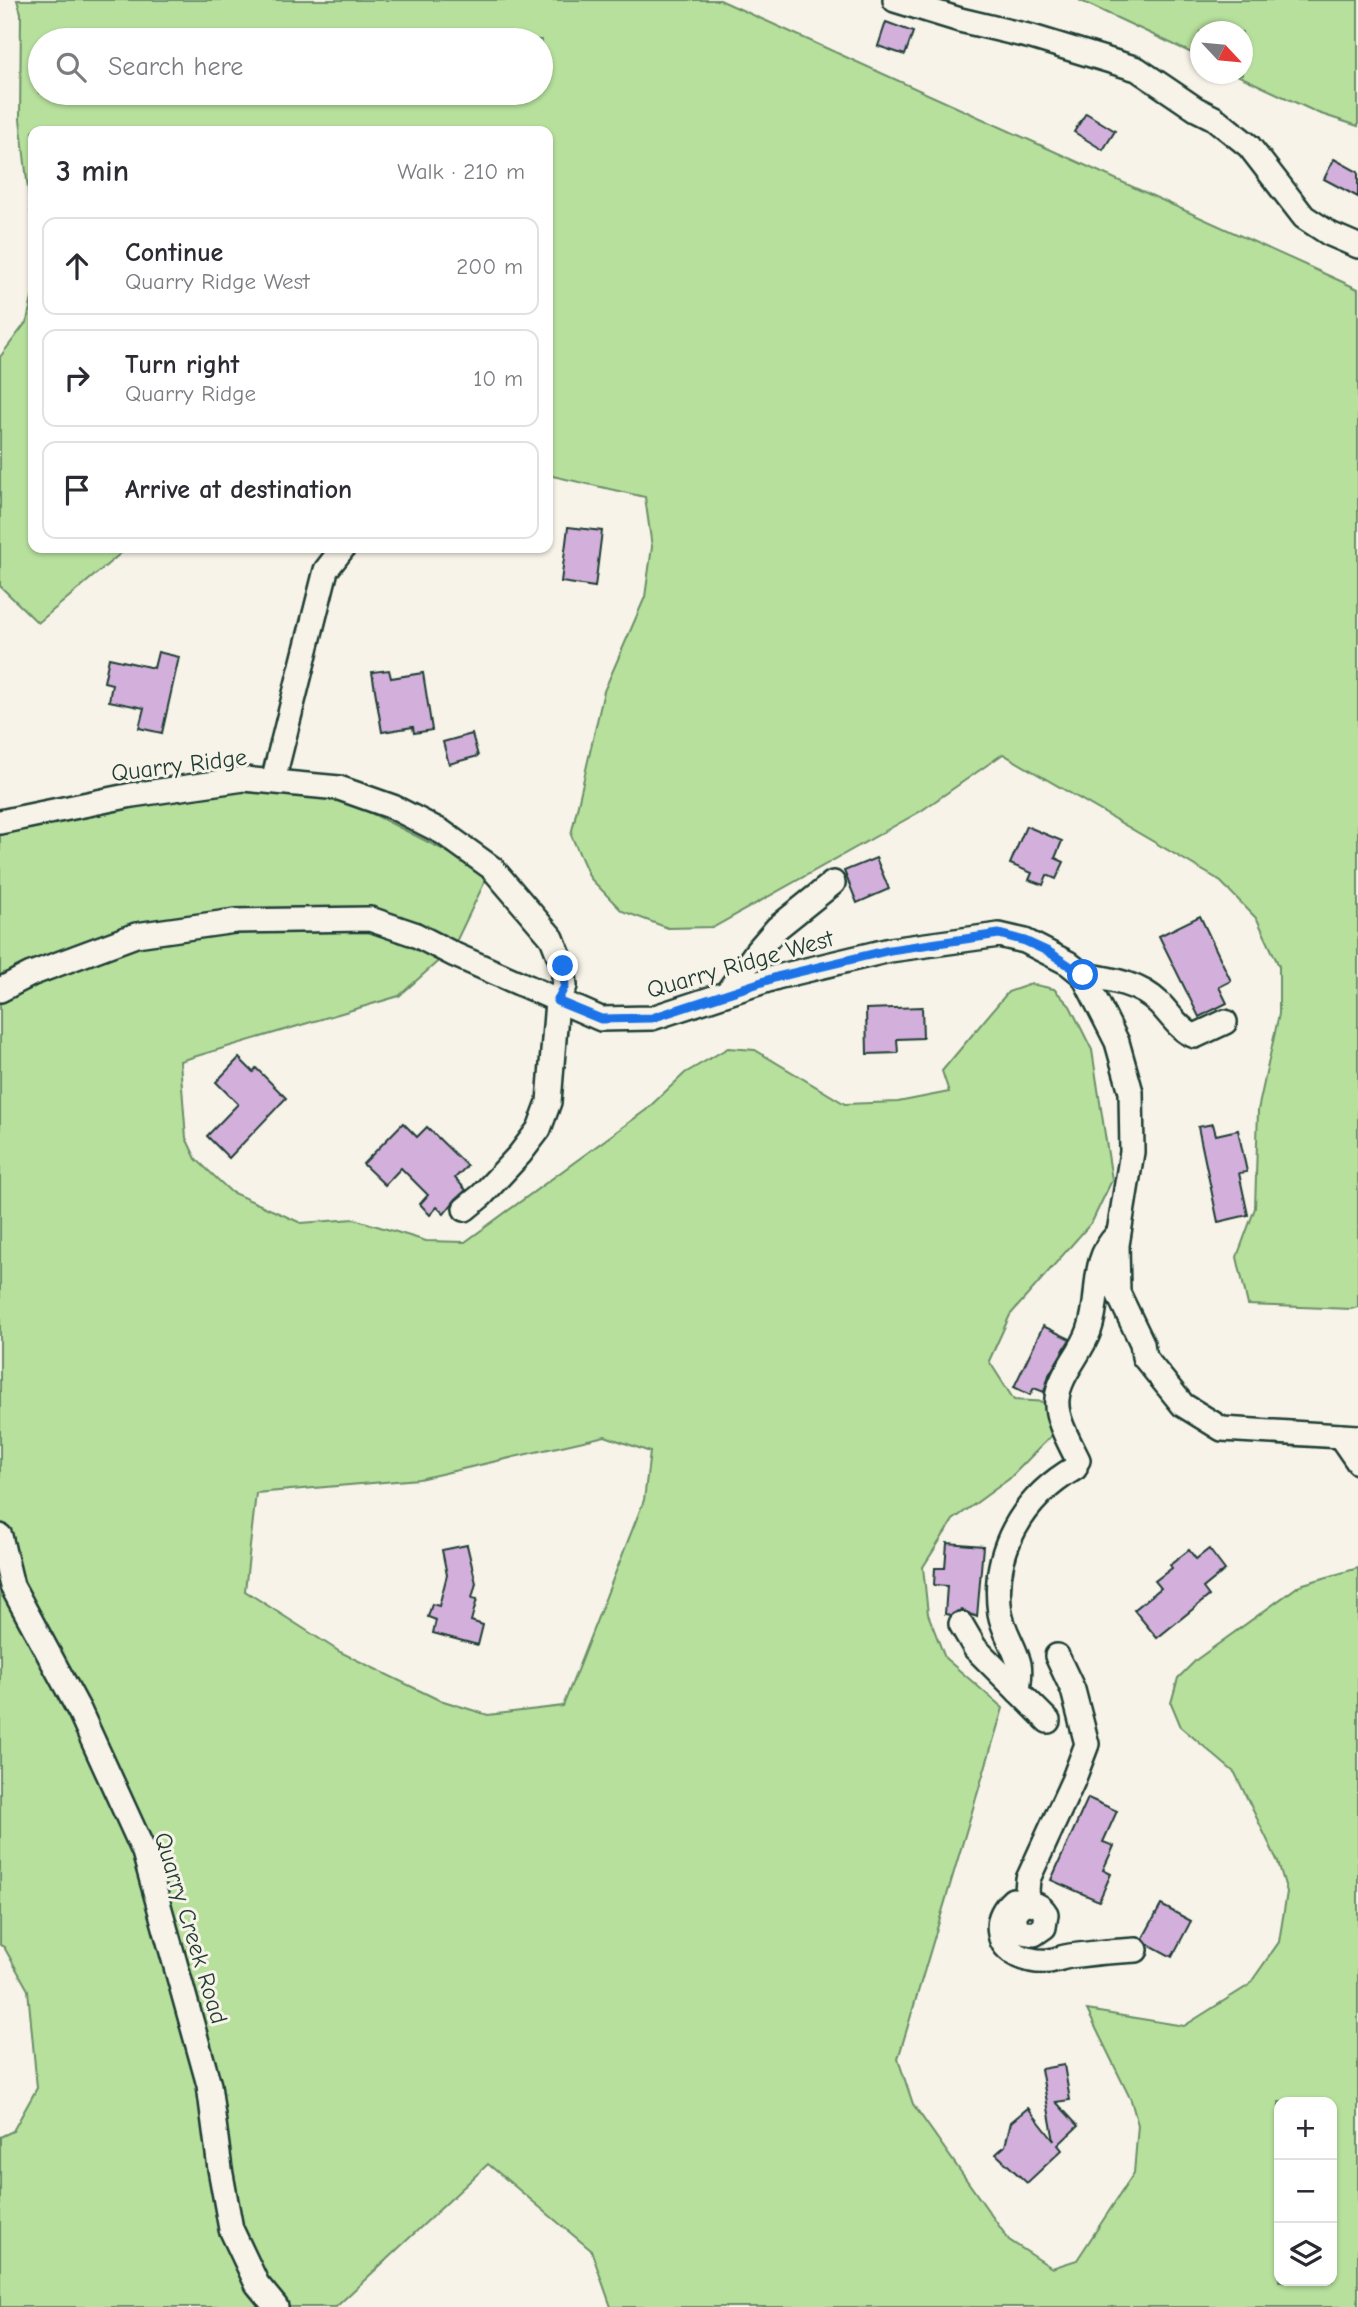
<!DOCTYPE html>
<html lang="en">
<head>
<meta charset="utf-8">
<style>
  body { margin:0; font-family:"Comic Neue",sans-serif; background:#f2f2f3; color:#2b2b33 }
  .controls { position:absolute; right:21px; bottom:21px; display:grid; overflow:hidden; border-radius:14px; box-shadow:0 2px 5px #0004 }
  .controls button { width:63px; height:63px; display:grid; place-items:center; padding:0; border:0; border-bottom:2px solid #e1e1e2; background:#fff; color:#2b2b33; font:35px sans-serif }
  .compass { position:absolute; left:1190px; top:21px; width:63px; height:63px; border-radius:50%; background:#fff; box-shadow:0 2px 5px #0004; rotate:116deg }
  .stop { position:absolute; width:21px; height:21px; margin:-16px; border:5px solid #1a73e8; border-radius:50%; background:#fff }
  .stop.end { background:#1a73e8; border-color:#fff; box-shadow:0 2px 7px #0008 }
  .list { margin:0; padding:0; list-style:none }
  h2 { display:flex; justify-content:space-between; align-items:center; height:91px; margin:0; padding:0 28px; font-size:30px }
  h2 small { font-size:23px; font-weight:400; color:#7c7c81 }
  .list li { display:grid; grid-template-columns:46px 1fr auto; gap:21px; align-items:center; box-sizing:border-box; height:98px; margin:0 14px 14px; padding:0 14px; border:2px solid #e1e1e2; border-radius:14px }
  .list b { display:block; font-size:26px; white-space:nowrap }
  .list p { margin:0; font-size:23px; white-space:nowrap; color:#7c7c81 }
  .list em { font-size:23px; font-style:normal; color:#7c7c81 }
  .icon { flex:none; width:38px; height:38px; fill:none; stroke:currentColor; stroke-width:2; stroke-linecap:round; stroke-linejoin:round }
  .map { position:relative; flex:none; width:1358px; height:2307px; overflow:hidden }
  .search { position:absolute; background:#fff; box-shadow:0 2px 5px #0004; left:28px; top:28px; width:525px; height:77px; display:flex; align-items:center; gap:18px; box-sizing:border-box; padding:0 24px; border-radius:38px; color:#7c7c81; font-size:26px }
  .panel { position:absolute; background:#fff; box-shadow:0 2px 5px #0004; left:28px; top:126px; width:525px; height:427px; border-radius:14px }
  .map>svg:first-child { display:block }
  .green { fill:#b7e09d; stroke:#6b8e68; stroke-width:2; fill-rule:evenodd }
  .building { fill:#d2b0db; stroke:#1f3d34; stroke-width:2 }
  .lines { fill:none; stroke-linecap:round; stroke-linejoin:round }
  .minor-casing { stroke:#1f3d34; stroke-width:28 }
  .minor { stroke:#f7f3e8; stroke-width:23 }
  .route { stroke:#1a73e8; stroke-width:9 }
  .labels { text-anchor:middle; stroke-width:6; stroke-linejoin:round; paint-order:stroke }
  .street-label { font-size:24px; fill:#1f3d34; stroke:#f7f3e8 }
</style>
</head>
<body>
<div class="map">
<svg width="1358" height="2307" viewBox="0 0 1358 2307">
  <rect width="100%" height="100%" fill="#f7f3e8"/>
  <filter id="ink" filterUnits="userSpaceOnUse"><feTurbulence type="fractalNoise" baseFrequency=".0143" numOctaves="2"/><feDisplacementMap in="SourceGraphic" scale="14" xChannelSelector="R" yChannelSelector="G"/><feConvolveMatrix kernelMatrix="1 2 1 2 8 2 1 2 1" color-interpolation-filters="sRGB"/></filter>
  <g filter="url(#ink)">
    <g class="green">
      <path d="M17,0H720L1358,289V1307L1351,1309L1248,1305L1237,1257L1255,1208L1258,1110L1279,1014V966L1257,919L1219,880L1003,754L921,811L714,927L668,928L622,911L590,878L571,835L604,691L645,597L652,547L645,497L548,475V131H33V234L20,119L21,13ZM541,40V93H40V40Z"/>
      <polygon points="1079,0 1358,0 1358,126 1318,113 1235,74 1242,74 1242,32 1200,32 1200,57"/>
      <polygon points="33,294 33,548 127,548 38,623 0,586 0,357 27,321"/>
      <path d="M310,782L489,873L453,948L399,996L180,1061L186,1138L196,1159L231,1192L301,1223L354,1219L426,1241L465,1242L646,1110L685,1073L728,1048L755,1050L845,1104L898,1102L949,1092L942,1071L1008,992L1031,984L1054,989L1070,1006L1092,1050L1112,1180L1092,1222L1010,1315L989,1361L1014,1400L1065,1403L1060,1427L1009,1479L953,1520L923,1567L928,1614L945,1658L1003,1708L898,2059L913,2104L1009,2240L1052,2268L1077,2260L1134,2173L1138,2125L1131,2100L1087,2010L1184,2026L1249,1985L1279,1942L1287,1892L1278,1862L1235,1773L1181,1727L1171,1703L1178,1678L1196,1660L1300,1585L1358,1568V2307H611L591,2250L488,2164L336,2307H0V2137L13,2131L37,2088L28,1990L4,1947L0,1945V818ZM605,1436L650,1452L644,1500L563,1706L488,1715L437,1699L340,1652L245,1591L256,1493L419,1479ZM1279,2102H1332V2281H1279Z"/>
    </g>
    <g class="building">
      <polygon points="886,22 913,32 905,55 878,46"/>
      <polygon points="1086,113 1115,131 1103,150 1074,132"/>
      <polygon points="1334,159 1358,172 1358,197 1324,179"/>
      <polygon points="568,527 602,531 595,587 561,582"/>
      <polygon points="158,652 179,657 162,733 139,728 144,708 109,701 112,684 104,682 109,658 154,668"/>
      <polygon points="389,670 391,678 423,673 432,730 414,733 413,727 382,732 372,672"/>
      <polygon points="472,734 478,756 449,764 443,742"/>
      <polygon points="1026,826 1062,841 1055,858 1064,862 1056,879 1047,875 1043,885 1029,880 1032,873 1010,864"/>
      <polygon points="876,858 889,889 857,903 844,871"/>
      <polygon points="1200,916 1231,981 1219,987 1227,1003 1199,1017 1159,936"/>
      <polygon points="922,1007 923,1038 897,1039 898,1053 867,1054 866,1009"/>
      <polygon points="239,1058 253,1072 256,1068 286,1098 229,1158 207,1136 238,1104 216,1082"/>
      <polygon points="403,1123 417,1137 427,1127 467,1166 455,1178 466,1190 456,1199 444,1214 437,1207 430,1215 420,1204 428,1195 401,1168 385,1185 363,1164"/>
      <polygon points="1213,1124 1216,1135 1238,1130 1247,1172 1239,1173 1248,1215 1218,1222 1198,1127"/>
      <polygon points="1043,1326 1070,1339 1049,1375 1044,1392 1034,1388 1030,1395 1014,1387"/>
      <polygon points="947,1543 983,1546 977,1617 962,1610 951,1615 945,1614 947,1586 934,1585 935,1568 945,1568"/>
      <polygon points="467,1545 476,1583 472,1598 477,1599 471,1621 483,1625 478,1645 433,1633 436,1620 428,1617 432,1604 439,1606 447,1575 442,1550"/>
      <polygon points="1209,1549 1225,1570 1203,1588 1209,1596 1157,1638 1134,1610 1161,1588 1155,1581 1172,1568 1170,1565 1189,1550 1196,1559"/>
      <polygon points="1088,1798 1117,1811 1103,1842 1114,1846 1103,1870 1111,1874 1099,1901 1051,1880"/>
      <polygon points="1161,1905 1191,1921 1172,1957 1148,1944 1143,1938"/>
      <polygon points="1064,2065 1070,2100 1056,2102 1078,2126 1058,2145 1062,2150 1027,2183 996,2154 1005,2146 1011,2122 1028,2108 1054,2141 1041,2069"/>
    </g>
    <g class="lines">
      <g class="minor-casing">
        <g id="minor">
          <polyline points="895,0 960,20 1032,37 1137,69 1196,109 1214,118 1249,146 1304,217 1330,234 1358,246"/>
          <polyline points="273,781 326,570 343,548"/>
          <polyline points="0,822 132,795 244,779 339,788 393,807 442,832 492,868 552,938 563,966 565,986 557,1001 549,1102 539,1129 520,1154 482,1195 465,1209"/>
          <path d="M1083,975C1109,979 1139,983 1159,1003C1170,1014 1180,1031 1195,1036L1225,1022"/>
          <polyline points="0,990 31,974 136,935 235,921 370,919 414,934 455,955 601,1019 652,1018 777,977 890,950 999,935 1025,941 1068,963 1083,975 1117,1042 1131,1092 1132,1152 1117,1245 1118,1293 1142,1343 1144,1357 1183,1405 1222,1429 1358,1437"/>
          <polyline points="727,993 757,951 777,928 833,883"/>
          <polyline points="1340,1436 1358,1462"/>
          <path d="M1078,1460C1070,1443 1055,1419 1057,1399C1059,1375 1081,1354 1089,1331C1102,1296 1089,1263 1117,1235"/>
          <polyline points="0,1536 12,1586 80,1712 144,1852 209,2085 220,2169 231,2229 257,2284 276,2307"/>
          <polyline points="961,1624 975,1648 1048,1721"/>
          <path d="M1057,1656L1073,1690L1087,1744L1073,1781L1028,1879L1026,1903C1013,1910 1011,1922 1022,1932L1034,1934L1044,1927L1046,1914C1039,1901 1027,1903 1013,1900C1003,1909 997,1920 1000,1934C1003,1954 1031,1963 1049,1961C1056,1960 1063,1957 1070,1956C1092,1953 1114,1951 1136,1950"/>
          <path d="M1018,1691C1019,1682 1021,1672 1019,1664C1015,1647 1003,1631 1000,1613C991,1551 1023,1498 1075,1468"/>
        </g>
      </g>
      <use href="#minor" class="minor"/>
    </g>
  </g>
  <g class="lines" filter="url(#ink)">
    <polyline class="route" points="563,966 565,986 557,1001 601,1019 652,1018 777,977 890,950 999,934 1025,941 1049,952 1083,975"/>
  </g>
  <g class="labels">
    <g class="street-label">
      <text transform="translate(179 765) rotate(-7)" y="8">Quarry Ridge</text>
      <text transform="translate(740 964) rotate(-16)" y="8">Quarry Ridge West</text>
      <text transform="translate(191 1928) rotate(73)" y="8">Quarry Creek Road</text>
    </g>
  </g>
</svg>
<div class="controls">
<button>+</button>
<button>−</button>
<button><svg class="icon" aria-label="layers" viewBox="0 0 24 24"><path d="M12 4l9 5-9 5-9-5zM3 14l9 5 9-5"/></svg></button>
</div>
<svg class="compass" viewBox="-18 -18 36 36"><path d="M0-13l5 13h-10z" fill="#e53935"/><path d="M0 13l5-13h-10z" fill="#7c7c81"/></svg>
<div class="stop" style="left:1083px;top:975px"></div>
<div class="stop end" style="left:563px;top:966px"></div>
<div class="search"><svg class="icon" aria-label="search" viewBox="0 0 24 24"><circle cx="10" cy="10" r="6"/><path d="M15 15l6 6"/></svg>Search here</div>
<section class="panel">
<h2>3 min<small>Walk · 210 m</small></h2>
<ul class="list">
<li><svg class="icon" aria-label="ahead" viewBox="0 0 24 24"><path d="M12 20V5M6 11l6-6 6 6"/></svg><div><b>Continue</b><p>Quarry Ridge West</p></div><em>200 m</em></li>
<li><svg class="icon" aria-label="right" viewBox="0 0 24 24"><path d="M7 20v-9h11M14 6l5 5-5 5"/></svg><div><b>Turn right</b><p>Quarry Ridge</p></div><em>10 m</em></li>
<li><svg class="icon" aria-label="arrive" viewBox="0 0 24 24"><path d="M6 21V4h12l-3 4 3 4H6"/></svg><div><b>Arrive at destination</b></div></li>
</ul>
</section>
</div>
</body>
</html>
